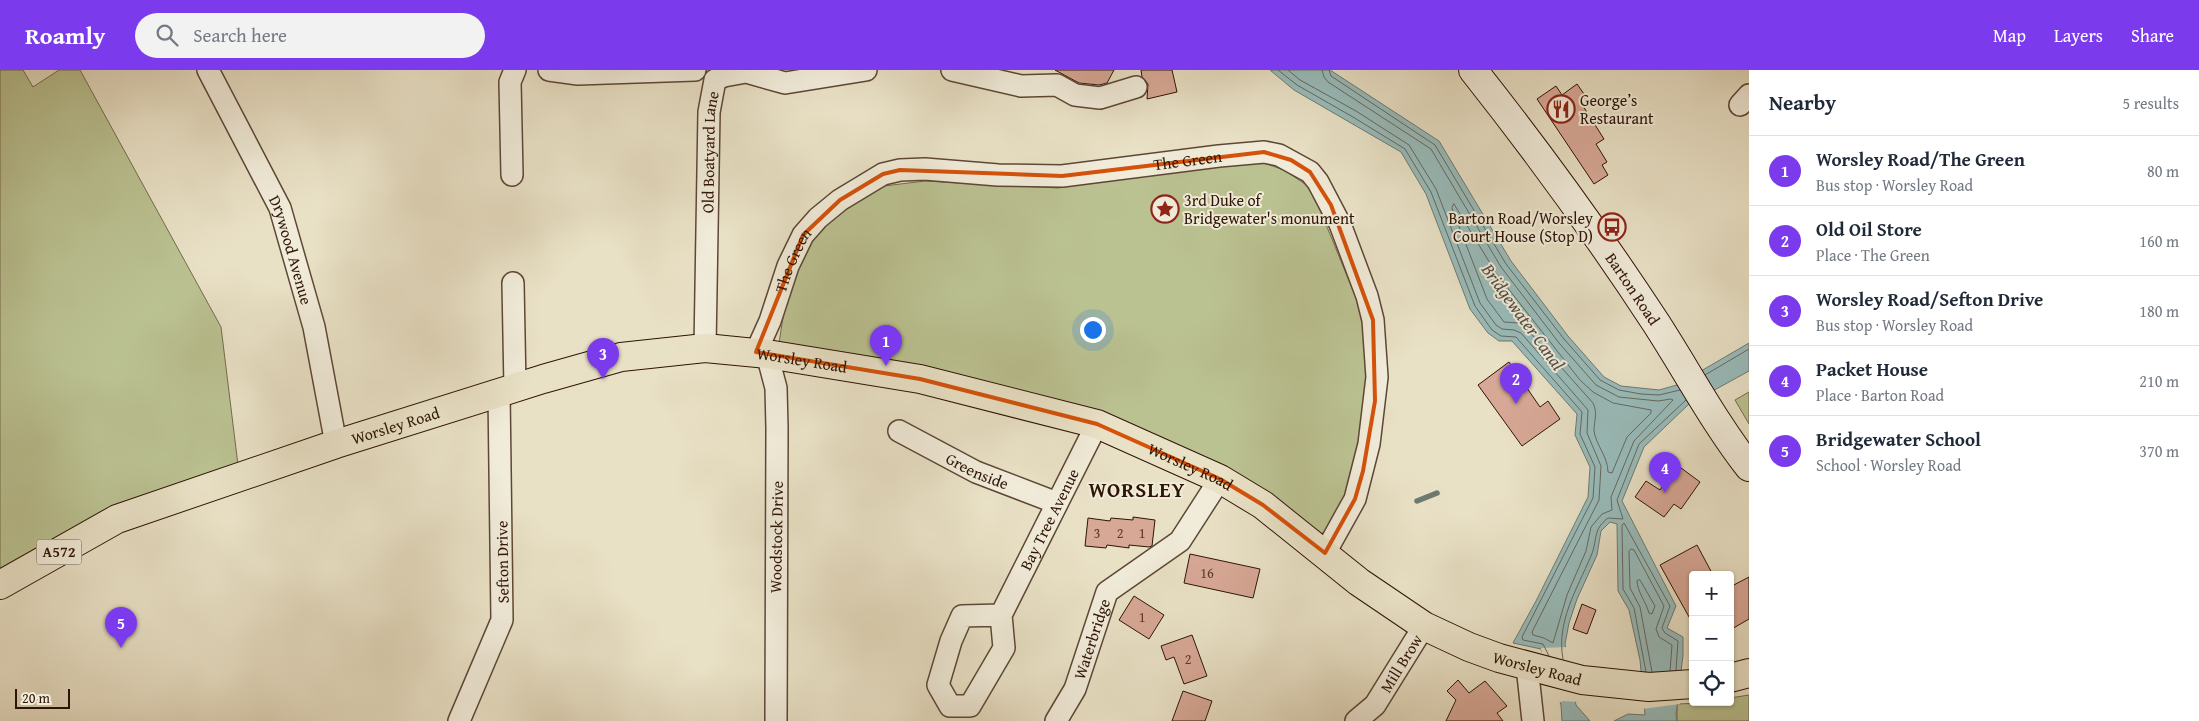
<!DOCTYPE html>
<html lang="en">
<head>
<meta charset="utf-8">
<style>
  body { margin:0; font-family:"Gentium Book Plus",serif; background:#f2f2f3; color:#1f2937 }
  .controls { position:absolute; right:15px; bottom:15px; display:grid; overflow:hidden; border-radius:5px; box-shadow:0 1px 4px #0004 }
  .controls button { width:45px; height:45px; display:grid; place-items:center; padding:0; border:0; border-bottom:1px solid #e0e1e3; background:#fff; color:#1f2937; font:25px sans-serif }
  .scale { position:absolute; left:15px; bottom:12px; width:55px; box-sizing:border-box; padding-left:5px; border:2px solid #2e1405; border-top:0; font-size:14px; line-height:18px; white-space:nowrap; color:#2e1405; -webkit-text-stroke:4px #f1ecda; paint-order:stroke }
  .you { position:absolute; left:1092px; top:259px; width:18px; height:18px; margin:-12px; border:4px solid #fff; border-radius:50%; background:#1a73e8; box-shadow:0 0 0 8px #1a73e833 }
  .badge { display:grid; place-items:center; width:32px; height:32px; border-radius:50%; background:#7c3aed; color:#fff; font-size:16px; font-weight:700 }
  .pin { position:absolute; translate:-50% -41px; filter:drop-shadow(0 1px 2px #0008) }
  .pin::after { content:''; position:absolute; top:26px; width:18px; height:15px; background:inherit; clip-path:polygon(0 0,100% 0,50% 100%) }
  .list { margin:0; padding:0; list-style:none }
  h2 { display:flex; justify-content:space-between; align-items:center; height:65px; margin:0; padding:0 20px; font-size:21px }
  h2 small { font-size:16px; font-weight:400; color:#747a83 }
  .list li { display:grid; grid-template-columns:32px 1fr auto; gap:15px; align-items:center; box-sizing:border-box; height:70px; padding:0 20px; border-top:1px solid #e0e1e3 }
  .list b { display:block; font-size:19px; white-space:nowrap }
  .list p { margin:0; font-size:16px; white-space:nowrap; color:#747a83 }
  .list em { font-size:16px; font-style:normal; color:#747a83 }
  .icon { flex:none; width:28px; height:28px; fill:none; stroke:currentColor; stroke-width:2; stroke-linecap:round; stroke-linejoin:round }
  .map { position:relative; flex:none; width:1749px; height:651px; overflow:hidden }
  header { display:flex; align-items:center; gap:30px; box-sizing:border-box; height:70px; padding:0 25px; background:#7c3aed; color:#fff }
  header strong { font-size:24px }
  nav { display:flex; gap:28px; margin-inline-start:auto; font-size:18px }
  .search { width:350px; height:45px; background:#f2f2f3; display:flex; align-items:center; gap:12px; box-sizing:border-box; padding:0 18px; border-radius:28px; color:#747a83; font-size:19px }
  main { display:flex }
  aside { flex:1; background:#fff }
  .map>svg:first-child { display:block }
  .green { fill:#bbc292; stroke:#746b4c }
  .water { fill:#99bcbb; stroke:#6e7972 }
  .pier { fill:#e9e1c6 }
  .lines { fill:none; stroke-linecap:round; stroke-linejoin:round }
  .shore { stroke:#646860; stroke-width:1 }
  .stream { stroke:#6e7972; stroke-width:5.5 }
  .building { fill:#d7a896; stroke:#2e1405 }
  .minor-casing { stroke:#5d4735; stroke-width:24 }
  .secondary-casing { stroke:#2e1405; stroke-width:30 }
  .primary-casing { stroke:#2e1405; stroke-width:30 }
  .minor { stroke:#f1ecda; stroke-width:21 }
  .secondary { stroke:#f1ecda; stroke-width:28 }
  .primary { stroke:#e9e1c6; stroke-width:28 }
  .marked { fill:none; stroke:#d5520b; stroke-width:4; stroke-linejoin:round }
  .labels { text-anchor:middle; stroke-width:4; stroke-linejoin:round; paint-order:stroke }
  .number-label { font-size:14px; fill:#583929 }
  .shield { fill:#f1ecda; stroke:#685545; stroke-width:1 }
  .shield-label { font-size:15px; font-weight:bold; fill:#2e1405 }
  .poi-label { font-size:16px; fill:#2e1405; stroke:#f1ecda; text-anchor:start }
  .street-label { font-size:16px; fill:#2e1405; stroke:#f1ecda }
  .water-label { font-size:18px; font-style:italic; fill:#534f45; stroke:#f1ecda }
  .district-label { font-size:21px; font-weight:bold; letter-spacing:1px; fill:#2e1405; stroke:#f1ecda }
</style>
</head>
<body>
<header>
<strong>Roamly</strong>
<div class="search"><svg class="icon" aria-label="search" viewBox="0 0 24 24"><circle cx="10" cy="10" r="6"/><path d="M15 15l6 6"/></svg>Search here</div>
<nav><a>Map</a><a>Layers</a><a>Share</a></nav>
</header>
<main>
<div class="map">
<svg width="1749" height="651" viewBox="0 0 1749 651">
  <rect width="100%" height="100%" fill="#e9e1c6"/>
  <filter id="stains"><feTurbulence type="fractalNoise" baseFrequency=".004" numOctaves="4"/><feColorMatrix values="0 0 0 0 .2 0 0 0 0 .09 0 0 0 0 .02 0 0 0 .5 -.17"/></filter>
  <radialGradient id="worn" r=".72"><stop offset=".6" stop-color="#630" stop-opacity="0"/><stop offset="1" stop-color="#630" stop-opacity=".3"/></radialGradient>
  <g class="green">
    <polygon points="0,0 23,0 33,17 59,0 80,0 221,257 238,395 0,520"/>
    <polygon points="1255,90 1284,100 1311,118 1359,235 1367,263 1369,298 1356,392 1342,437 1324,463 1316,464 1227,402 779,273 784,241 794,208 808,176 835,146 860,126 884,116 925,111 1058,118 1151,103"/>
    <polygon points="1749,322 1749,354 1735,330"/>
    <polygon points="1749,625 1749,651 1677,651 1677,634 1730,632 1730,628"/>
  </g>
  <polygon class="water" points="1270,0 1330,0 1439,71 1511,191 1568,266 1604,307 1621,316 1659,320 1677,315 1749,273 1749,301 1689,334 1644,377 1622,431 1676,536 1667,558 1683,567 1683,585 1676,645 1677,651 1614,651 1628,644 1645,645 1640,590 1629,540 1618,521 1617,454 1610,452 1601,461 1597,485 1577,529 1569,553 1565,574 1576,635 1590,651 1562,651 1561,635 1541,579 1513,573 1536,531 1588,427 1590,397 1575,365 1577,344 1512,271 1499,271 1488,263 1470,239 1426,124 1401,82 1294,20"/>
  <g class="pier">
    <polygon points="1568,577 1578,632 1563,631 1558,633 1544,596 1541,578"/>
    <polygon points="1639,608 1683,608 1680,634 1642,639"/>
  </g>
  <g class="lines">
    <g class="shore">
      <polyline points="1278,0 1297,15 1353,47 1405,79 1431,122 1475,236 1492,260 1501,266 1516,267 1582,342 1580,364 1595,397 1593,428 1522,567 1523,570 1543,574 1549,586"/>
      <polyline points="1288,0 1300,10 1356,41 1409,75 1436,119 1480,233 1496,255 1502,259 1514,260 1521,263 1588,340 1587,363 1601,396 1599,430 1532,562 1533,565 1544,568 1553,573 1567,525 1586,481 1591,457 1602,444 1612,440 1611,427 1634,371 1673,330 1671,329 1658,331 1619,327 1596,315 1559,273 1501,197 1431,79 1328,12 1324,7 1322,0"/>
      <polyline points="1329,0 1331,6 1435,75 1506,194 1564,269 1600,310 1619,320 1641,324 1659,325 1680,320"/>
      <path d="M1454,134L1496,203L1580,310L1593,322L1613,333L1651,340V343L1627,367L1612,403L1608,402C1608,387 1596,375 1594,361C1594,351 1598,343 1593,333L1526,258L1518,253L1504,252L1487,229L1452,138Z"/>
      <polyline points="1705,305 1749,279"/>
      <path d="M1640,510L1655,536L1652,544L1649,543C1646,532 1637,521 1637,511Z"/>
      <path d="M1563,589C1556,552 1577,519 1591,486C1598,470 1592,460 1608,448L1623,449L1617,430L1639,374L1686,330"/>
      <polyline points="1646,602 1634,538 1623,519 1622,455 1624,453 1670,536 1662,558 1665,563 1678,571 1676,600"/>
      <polyline points="1652,602 1640,537 1630,518 1629,481 1631,479 1634,480 1664,536 1656,559 1659,567 1672,575 1670,601"/>
    </g>
    <polyline class="stream" points="1417,431 1437,423"/>
  </g>
  <g class="building">
    <polygon points="1055,0 1114,0 1107,13 1099,15 1079,13"/>
    <polygon points="1141,0 1172,0 1177,22 1147,29 1148,14 1142,7"/>
    <polygon points="1577,14 1589,31 1583,36 1604,69 1596,74 1607,92 1602,95 1608,105 1594,114 1537,29 1556,16 1562,25"/>
    <polygon points="1509,292 1540,337 1548,331 1560,349 1522,376 1478,315"/>
    <polygon points="1677,395 1700,412 1681,439 1674,434 1664,447 1635,427 1646,411 1660,420"/>
    <polygon points="1133,447 1155,450 1152,476 1149,477 1129,475 1129,478 1107,475 1106,478 1085,476 1088,448 1110,451 1111,448 1133,450"/>
    <polygon points="1697,475 1713,505 1693,505 1693,554 1660,495"/>
    <polygon points="1190,484 1260,499 1253,528 1184,513"/>
    <polygon points="1749,507 1749,549 1730,560 1730,517"/>
    <polygon points="1134,526 1164,545 1149,569 1119,550"/>
    <polygon points="1582,534 1596,540 1587,564 1573,559"/>
    <polygon points="1192,565 1207,606 1184,614 1174,587 1166,590 1161,576"/>
    <polygon points="1458,610 1469,623 1485,611 1507,636 1497,643 1503,651 1446,651 1456,630 1447,621"/>
    <polygon points="1183,621 1212,631 1205,651 1172,651"/>
  </g>
  <g class="lines">
    <g class="minor-casing">
      <g id="minor">
        <path id="s1" d="M208,0L280,138L314,257L336,374"/>
        <polyline points="549,0 578,4 695,0"/>
        <polyline points="952,0 1021,16 1057,15 1075,25 1100,28 1136,17"/>
        <polyline points="1740,35 1749,25"/>
        <polyline points="512,105 510,12 515,0"/>
        <polyline points="513,213 515,318"/>
        <path id="s2" d="M705,278L709,42L715,10L724,6L746,2L785,13L866,0"/>
        <path id="s3" d="M756,282L770,251L788,196L803,165L818,148L840,130L883,104L900,100L925,99L998,105L1062,106L1219,86L1264,82L1279,85L1310,102L1318,112L1340,154L1367,226L1373,250L1377,307L1369,374L1355,429L1325,483"/>
        <polyline points="767,284 776,318 777,358 776,651"/>
        <path id="s4" d="M899,361L976,402L1057,433"/>
        <path id="s5" d="M1001,545L962,546L951,571L938,615L950,636H970L1004,578L1001,545L1097,354"/>
        <polyline points="1527,596 1533,651"/>
        <polyline points="459,651 502,550 499,323"/>
        <path id="s6" d="M1056,651L1075,619L1107,522L1180,471L1220,409"/>
        <path id="s7" d="M1356,651L1375,635L1424,556"/>
      </g>
    </g>
    <g class="secondary-casing">
      <g id="secondary">
        <path id="s8" d="M1473,0C1538,82 1599,166 1656,253C1687,301 1714,352 1749,397"/>
      </g>
    </g>
    <g class="primary-casing">
      <g id="primary">
        <path id="s9" d="M0,515L117,449L336,374L543,309L621,287L705,278L767,284L920,309L1097,354L1220,409L1263,435L1359,512L1424,556L1469,577L1499,588L1582,610L1649,617L1693,614"/>
        <polyline points="1730,608 1749,603"/>
      </g>
    </g>
    <use href="#minor" class="minor"/>
    <use href="#secondary" class="secondary"/>
    <use href="#primary" class="primary"/>
  </g>
  <path class="marked" d="M1264,82L1291,90L1310,102L1331,135L1373,250L1375,331L1363,401L1355,429L1325,483L1263,435L1220,409L1097,354L920,309L756,282L803,165L840,130L883,104L900,100L1062,106Z"/>
  <defs>
    <g id="restaurant-ring" transform="scale(1.4375)"><circle r="9.5" fill="#f1ecda" stroke="#8f2418" stroke-width="1.5"/><path d="M-5-6h1v4h1v-4h1v4h1v-4h1v5L-1.5 .5V6h-2V.5L-5-1ZM5-6V6H3V1.5H1.5Q1.5-4 5-6Z" fill="#8f2418"/></g>
    <g id="sight-ring" transform="scale(1.4375)"><circle r="9.5" fill="#f1ecda" stroke="#8f2418" stroke-width="1.5"/><path d="M0-6L1.8-2.2L6-1.7L2.9 1.2L3.7 5.4L0 3.3L-3.7 5.4L-2.9 1.2L-6-1.7L-1.8-2.2Z" fill="#8f2418"/></g>
    <g id="bus-ring" transform="scale(1.4375)"><circle r="9.5" fill="#f1ecda" stroke="#8f2418" stroke-width="1.5"/><path d="M-5-6H5V4H4V6H2V4H-2V6H-4V4H-5ZM-3.5-4V0h7V-4ZM-3.5 1.2v1.5H-2V1.2ZM2 1.2v1.5H3.5V1.2Z" fill="#8f2418"/></g>
  </defs>
  <g fill-rule="evenodd">
    <use href="#restaurant-ring" x="1561" y="39"/>
    <use href="#sight-ring" x="1165" y="139"/>
    <use href="#bus-ring" x="1612" y="157"/>
  </g>
  <g class="labels">
    <g class="number-label">
      <text x="1097" y="468">3</text>
      <text x="1120" y="468">2</text>
      <text x="1142" y="468">1</text>
      <text x="1207" y="508">16</text>
      <text x="1142" y="552">1</text>
      <text x="1188" y="594">2</text>
    </g>
    <rect class="shield" x="36.5" y="469.5" width="45" height="25" rx="4"/>
    <g class="shield-label">
      <text x="59" y="487">A572</text>
    </g>
    <g class="poi-label">
      <text x="1580" y="36">George’s<tspan x="1580" dy="18">Restaurant</tspan></text>
      <text x="1184" y="136">3rd Duke of<tspan x="1184" dy="18">Bridgewater's monument</tspan></text>
      <text x="1593" y="154" text-anchor="end">Barton Road/Worsley<tspan x="1593" dy="18">Court House (Stop D)</tspan></text>
    </g>
    <g class="street-label">
      <text dy="6" stroke="none"><textPath href="#s2" startOffset="196">Old Boatyard Lane</textPath></text>
      <text dy="6" stroke="none"><textPath href="#s3" startOffset="534">The Green</textPath></text>
      <text dy="6" stroke="none"><textPath href="#s1" startOffset="199">Drywood Avenue</textPath></text>
      <text dy="6" stroke="none"><textPath href="#s3" startOffset="99">The Green</textPath></text>
      <text dy="6" stroke="none"><textPath href="#s8" startOffset="271">Barton Road</textPath></text>
      <text dy="6" stroke="none"><textPath href="#s9" startOffset="846">Worsley Road</textPath></text>
      <text dy="6" stroke="none"><textPath href="#s9" startOffset="428">Worsley Road</textPath></text>
      <text dy="6" stroke="none"><textPath href="#s9" startOffset="1251">Worsley Road</textPath></text>
      <text dy="6" stroke="none"><textPath href="#s4" startOffset="88">Greenside</textPath></text>
      <text dy="6" stroke="none"><textPath href="#s5" startOffset="364">Bay Tree Avenue</textPath></text>
      <text transform="translate(776 467) rotate(-89)" y="6">Woodstock Drive</text>
      <text transform="translate(502 492) rotate(-91)" y="6">Sefton Drive</text>
      <text dy="6" stroke="none"><textPath href="#s6" startOffset="90">Waterbridge</textPath></text>
      <text dy="6" stroke="none"><textPath href="#s7" startOffset="74">Mill Brow</textPath></text>
      <text dy="6" stroke="none"><textPath href="#s9" startOffset="1656">Worsley Road</textPath></text>
    </g>
    <g class="water-label">
      <text transform="translate(1523 247) rotate(54)" y="6">Bridgewater Canal</text>
    </g>
    <g class="district-label">
      <text x="1137" y="427">WORSLEY</text>
    </g>
  </g>
  <rect width="100%" height="100%" filter="url(#stains)"/>
  <rect width="100%" height="100%" fill="url(#worn)"/>
</svg>
<div class="controls">
<button>+</button>
<button>−</button>
<button><svg class="icon" aria-label="locate" viewBox="0 0 24 24"><circle cx="12" cy="12" r="6"/><path d="M12 2v4M12 18v4M2 12h4M18 12h4"/></svg></button>
</div>
<div class="scale">20 m</div>
<div class="you"></div>
<div class="pin badge" style="left:886px;top:296px">1</div>
<div class="pin badge" style="left:1516px;top:334px">2</div>
<div class="pin badge" style="left:603px;top:309px">3</div>
<div class="pin badge" style="left:1665px;top:423px">4</div>
<div class="pin badge" style="left:121px;top:578px">5</div>
</div>
<aside>
<h2>Nearby<small>5 results</small></h2>
<ul class="list">
<li><span class="badge">1</span><div><b>Worsley Road/The Green</b><p>Bus stop · Worsley Road</p></div><em>80 m</em></li>
<li><span class="badge">2</span><div><b>Old Oil Store</b><p>Place · The Green</p></div><em>160 m</em></li>
<li><span class="badge">3</span><div><b>Worsley Road/Sefton Drive</b><p>Bus stop · Worsley Road</p></div><em>180 m</em></li>
<li><span class="badge">4</span><div><b>Packet House</b><p>Place · Barton Road</p></div><em>210 m</em></li>
<li><span class="badge">5</span><div><b>Bridgewater School</b><p>School · Worsley Road</p></div><em>370 m</em></li>
</ul>
</aside>
</main>
</body>
</html>
